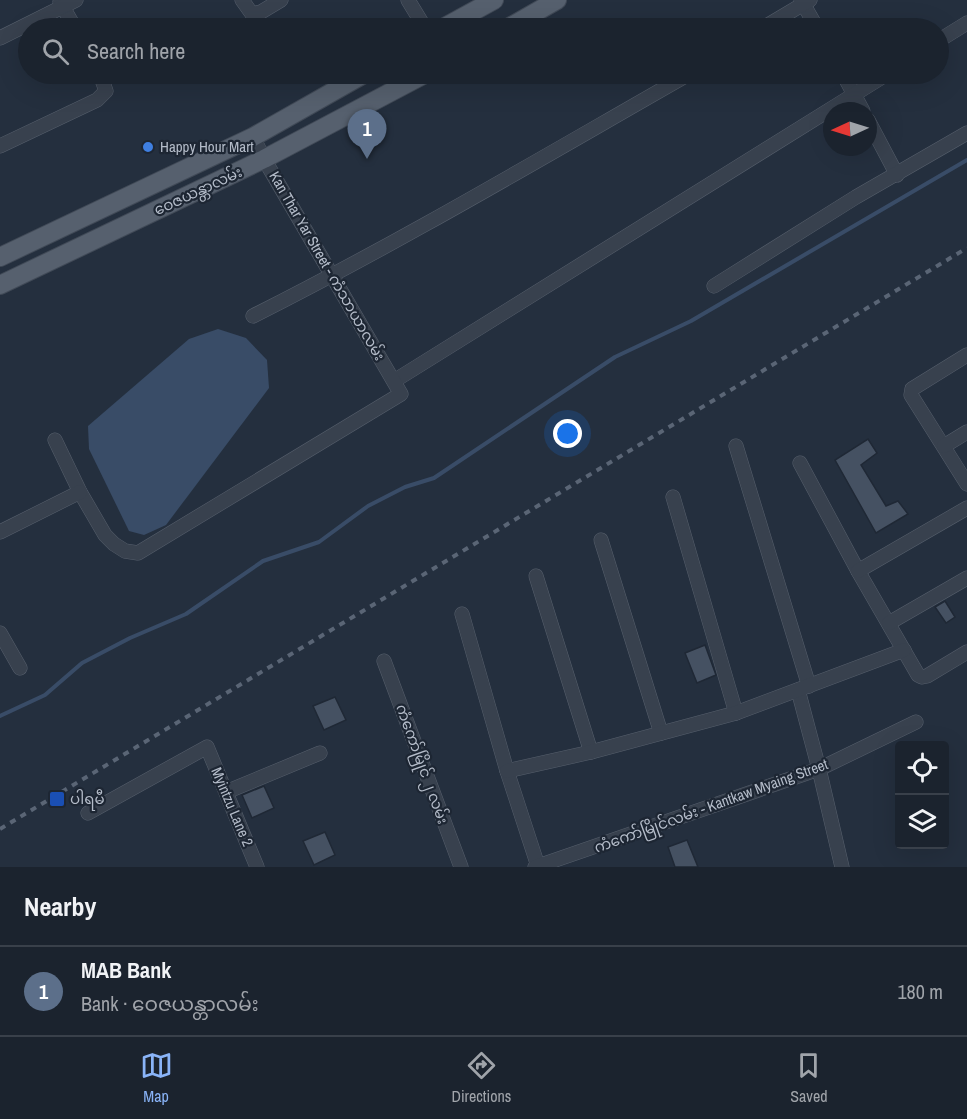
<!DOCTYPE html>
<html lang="en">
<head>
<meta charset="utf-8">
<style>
  body { margin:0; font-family:"Archivo Narrow","Noto Sans Myanmar",sans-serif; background:#282f3a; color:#f1f3f6 }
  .controls { position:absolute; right:18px; bottom:18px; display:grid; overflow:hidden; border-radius:6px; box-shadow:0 6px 24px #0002 }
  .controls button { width:54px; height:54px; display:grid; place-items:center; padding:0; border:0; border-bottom:2px solid #39404a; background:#1b232e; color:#f1f3f6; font:30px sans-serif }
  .compass { position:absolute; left:823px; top:102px; width:54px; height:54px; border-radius:50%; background:#1b232e; box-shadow:0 6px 24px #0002; rotate:266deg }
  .you { position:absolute; left:568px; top:434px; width:21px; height:21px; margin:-15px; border:4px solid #fff; border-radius:50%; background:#1a73e8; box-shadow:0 0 0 9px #1a73e833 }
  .badge { display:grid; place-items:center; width:39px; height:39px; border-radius:50%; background:#8ab4f8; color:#fff; font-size:20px; font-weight:700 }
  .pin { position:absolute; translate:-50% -50px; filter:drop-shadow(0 2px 3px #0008) }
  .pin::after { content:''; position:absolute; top:32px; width:21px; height:18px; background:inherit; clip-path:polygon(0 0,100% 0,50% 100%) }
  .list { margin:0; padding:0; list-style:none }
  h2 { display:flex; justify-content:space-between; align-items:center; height:78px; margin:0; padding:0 24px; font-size:26px }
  h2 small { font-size:20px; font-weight:400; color:#a0a4aa }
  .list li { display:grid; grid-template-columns:39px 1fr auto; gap:18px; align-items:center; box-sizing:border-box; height:90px; padding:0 24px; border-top:2px solid #39404a }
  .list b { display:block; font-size:22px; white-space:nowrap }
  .list p { margin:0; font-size:20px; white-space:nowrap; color:#a0a4aa }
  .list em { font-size:20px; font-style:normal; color:#a0a4aa }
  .icon { flex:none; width:33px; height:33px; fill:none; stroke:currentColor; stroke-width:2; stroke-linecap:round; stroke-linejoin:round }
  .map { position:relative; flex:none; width:967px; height:867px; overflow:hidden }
  .search { position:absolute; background:#1b232e; box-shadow:0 6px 24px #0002; left:18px; right:18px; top:18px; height:66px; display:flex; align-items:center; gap:15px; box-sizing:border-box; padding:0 21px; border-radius:33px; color:#a0a4aa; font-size:22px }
  .sheet { height:168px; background:#1b232e }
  nav { display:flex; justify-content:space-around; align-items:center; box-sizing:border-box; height:84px; border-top:2px solid #39404a; background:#1b232e; font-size:16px; color:#a0a4aa }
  nav a { display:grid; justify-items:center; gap:3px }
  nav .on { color:#8ab4f8 }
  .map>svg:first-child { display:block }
  .water { fill:#394c67 }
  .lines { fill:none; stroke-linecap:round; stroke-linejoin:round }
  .stream { stroke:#394c67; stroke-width:4 }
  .building { fill:#455162; stroke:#1f2835; stroke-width:1.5 }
  .minor-casing { stroke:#565f6c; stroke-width:15 }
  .major-casing { stroke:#414a57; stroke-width:20 }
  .minor { stroke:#38414e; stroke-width:14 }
  .major { stroke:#56606e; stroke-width:18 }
  .rail { stroke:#5a6575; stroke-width:4; stroke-dasharray:6 6; stroke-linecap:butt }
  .shop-dot { fill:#3f7fe0; stroke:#1d2633; stroke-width:2 }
  .transit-dot { fill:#1a4fb4; stroke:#1d2633; stroke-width:2 }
  .labels { text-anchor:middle; stroke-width:4.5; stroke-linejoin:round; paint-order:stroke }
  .poi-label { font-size:15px; fill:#b4bcc9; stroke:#1d2633; text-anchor:start }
  .street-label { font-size:15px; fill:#b4bcc9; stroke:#1d2633 }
</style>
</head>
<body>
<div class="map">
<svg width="967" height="867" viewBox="0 0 967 867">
  <rect width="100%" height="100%" fill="#242f3e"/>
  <polygon class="water" points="218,329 246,338 267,360 269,388 166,525 144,535 129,531 89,449 88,426 189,339"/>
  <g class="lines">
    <polyline class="stream" points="0,716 45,695 82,663 130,638 186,614 263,561 319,542 368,506 405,487 434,478 615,357 691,321 967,160"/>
  </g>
  <g class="building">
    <polygon points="868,439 877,453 861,465 886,506 898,501 908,514 876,533 835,460"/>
    <polygon points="945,601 955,617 946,623 935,607"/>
    <polygon points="705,645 716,675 697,683 685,653"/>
    <polygon points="335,697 346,720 324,730 313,706"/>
    <polygon points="264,786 274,808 252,818 242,795"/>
    <polygon points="325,832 335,855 314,865 303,841"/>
    <polygon points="687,840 698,867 675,867 668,847"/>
  </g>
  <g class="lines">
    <g class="minor-casing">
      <g id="minor">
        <polyline points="242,0 252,14 261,12 281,0"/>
        <polyline points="408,0 425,28"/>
        <polyline points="801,0 817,28"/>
        <polyline points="60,2 75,28"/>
        <polyline points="763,28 810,0"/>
        <polyline points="0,38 76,0"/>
        <polyline points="938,41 967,23"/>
        <polyline points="843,74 863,111"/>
        <polyline points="868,120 897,175"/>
        <polyline points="0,146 97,100 106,91 100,74"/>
        <polyline points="714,286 856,197 967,133"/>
        <path d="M253,316C402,241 545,156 689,74"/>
        <polyline points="967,355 912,389 911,395 967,484"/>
        <polyline points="394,381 887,74"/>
        <polyline points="55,440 80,492 105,535 114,544 125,551 138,553 401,394 264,159 253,137"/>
        <polyline points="736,446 809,686"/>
        <polyline points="944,446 967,432"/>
        <polyline points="800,463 858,571 918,675 922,677 927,676 967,652"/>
        <polyline points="673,497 736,713"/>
        <polyline points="0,532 80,492"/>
        <polyline points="601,540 661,733"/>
        <polyline points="858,571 967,508"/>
        <polyline points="536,576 591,752"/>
        <polyline points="462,614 507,771 538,866"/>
        <polyline points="889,623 967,578"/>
        <polyline points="0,633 20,668"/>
        <polyline points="384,661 461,867"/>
        <polyline points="798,690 819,769 842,867"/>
        <polyline points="507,771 591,752 736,713 904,650"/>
        <polyline points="226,792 320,753"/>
        <polyline points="88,813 207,747 257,867"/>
        <polyline points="535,867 819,769 916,722"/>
      </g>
    </g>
    <g class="major-casing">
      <g id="major">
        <polyline points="443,28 494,0"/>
        <polyline points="508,28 557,0"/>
        <polyline points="0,257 253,137 364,74"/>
        <polyline points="0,285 264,159 425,74"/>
      </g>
    </g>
    <use href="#minor" class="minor"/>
    <use href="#major" class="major"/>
    <polyline class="rail" points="0,829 967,248"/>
  </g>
  <circle class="shop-dot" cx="148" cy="147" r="6"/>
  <rect class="transit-dot" x="49" y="791" width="16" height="16" rx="3"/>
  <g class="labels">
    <g class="poi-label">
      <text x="160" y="152">Happy Hour Mart</text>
      <text x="70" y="804">ပါရမီ</text>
    </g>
    <g class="street-label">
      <text transform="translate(198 191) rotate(-25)" y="5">ဝေဇယန္တာလမ်း</text>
      <text transform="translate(327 266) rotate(60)" y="5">Kan Thar Yar Street - ကံသာယာလမ်း</text>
      <text transform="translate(422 764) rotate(70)" y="5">ကံကော်မြိုင် ၂ လမ်း</text>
      <text transform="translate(711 806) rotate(-20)" y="5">ကံကော်မြိုင်လမ်း - Kantkaw Myaing Street</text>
      <text transform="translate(232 807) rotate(67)" y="5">Myintzu Lane 2</text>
    </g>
  </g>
</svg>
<div class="controls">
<button><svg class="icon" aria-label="locate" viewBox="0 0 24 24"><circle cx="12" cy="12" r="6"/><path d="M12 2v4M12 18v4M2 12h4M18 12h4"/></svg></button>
<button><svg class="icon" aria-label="layers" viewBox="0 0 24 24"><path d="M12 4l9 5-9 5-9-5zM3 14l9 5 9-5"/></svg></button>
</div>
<svg class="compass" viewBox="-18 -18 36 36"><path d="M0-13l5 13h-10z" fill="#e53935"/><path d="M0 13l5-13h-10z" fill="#a0a4aa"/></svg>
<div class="you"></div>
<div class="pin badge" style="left:367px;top:159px;background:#5c6f8a">1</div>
<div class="search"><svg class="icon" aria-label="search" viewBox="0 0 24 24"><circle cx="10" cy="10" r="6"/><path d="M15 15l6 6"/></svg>Search here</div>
</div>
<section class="sheet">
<h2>Nearby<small></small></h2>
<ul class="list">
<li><span class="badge" style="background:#5c6f8a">1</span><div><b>MAB Bank</b><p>Bank · ဝေဇယန္တာလမ်း</p></div><em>180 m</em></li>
</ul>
</section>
<nav>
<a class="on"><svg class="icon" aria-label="map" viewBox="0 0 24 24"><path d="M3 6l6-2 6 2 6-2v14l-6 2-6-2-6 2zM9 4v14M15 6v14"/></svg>Map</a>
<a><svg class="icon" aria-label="directions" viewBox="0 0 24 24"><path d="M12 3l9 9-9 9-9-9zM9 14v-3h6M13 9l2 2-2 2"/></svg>Directions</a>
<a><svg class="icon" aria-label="saved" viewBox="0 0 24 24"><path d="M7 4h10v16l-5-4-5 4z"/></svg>Saved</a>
</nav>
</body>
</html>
